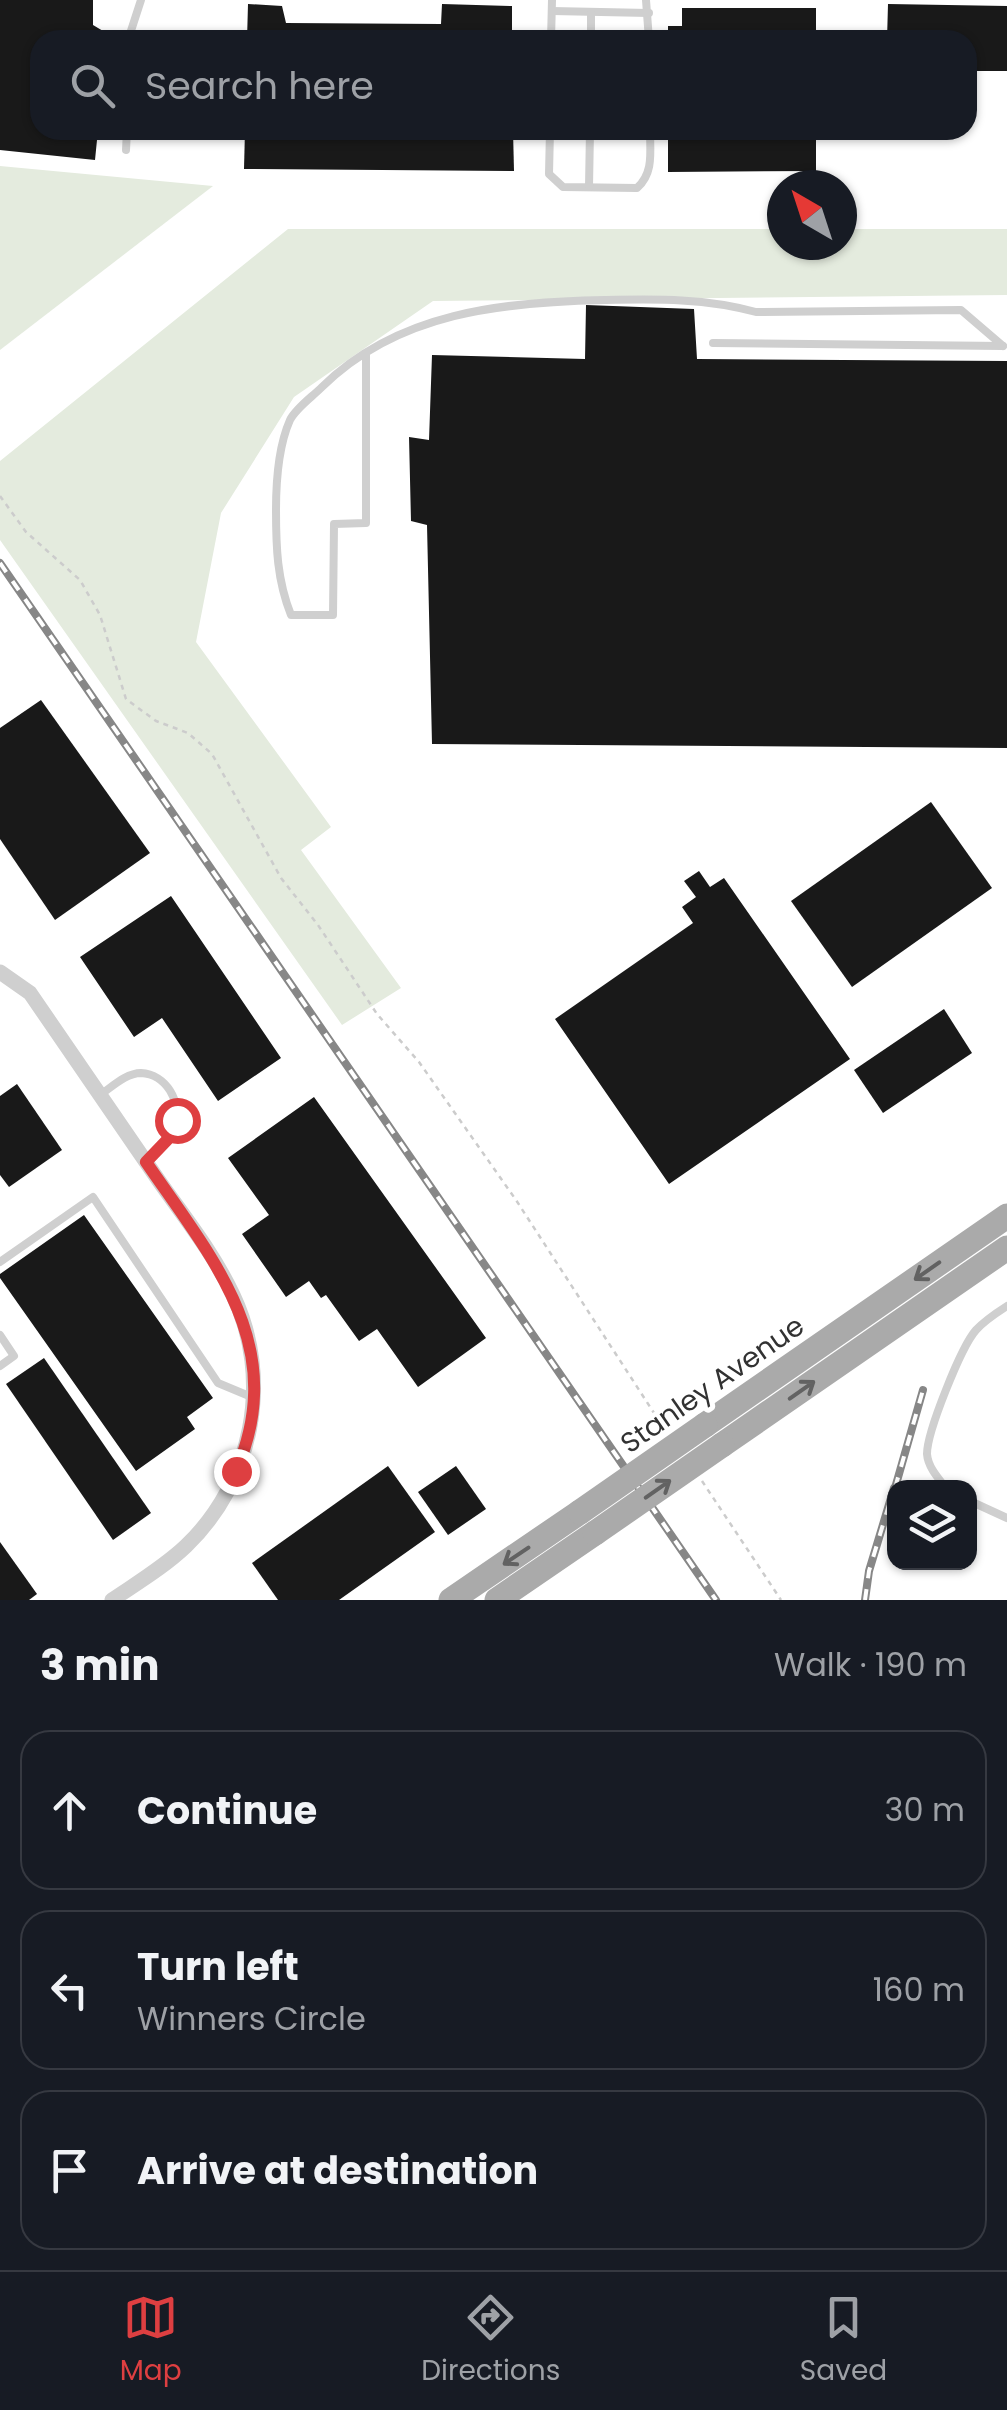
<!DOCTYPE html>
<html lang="en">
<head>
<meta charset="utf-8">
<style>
  body { margin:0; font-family:Poppins,sans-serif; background:#20242c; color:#f1f3f6 }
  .controls { position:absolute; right:30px; bottom:30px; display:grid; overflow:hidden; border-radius:20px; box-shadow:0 2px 8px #0004 }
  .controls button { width:90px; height:90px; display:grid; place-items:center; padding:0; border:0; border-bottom:2px solid #363941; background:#171b24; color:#f1f3f6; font:50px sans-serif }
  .compass { position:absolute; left:767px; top:170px; width:90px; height:90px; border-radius:50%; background:#171b24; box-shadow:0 2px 8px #0004; rotate:321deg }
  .stop { position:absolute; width:30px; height:30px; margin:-22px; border:8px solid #de3f41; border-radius:50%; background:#fff }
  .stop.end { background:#de3f41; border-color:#fff; box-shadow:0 2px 10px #0008 }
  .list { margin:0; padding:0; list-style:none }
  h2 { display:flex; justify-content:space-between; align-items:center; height:130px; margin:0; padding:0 40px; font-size:42px }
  h2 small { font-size:32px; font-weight:400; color:#9ea1a6 }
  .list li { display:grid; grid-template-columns:65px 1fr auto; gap:30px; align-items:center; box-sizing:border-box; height:160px; margin:0 20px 20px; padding:0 20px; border:2px solid #363941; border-radius:30px }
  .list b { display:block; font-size:38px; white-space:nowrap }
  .list p { margin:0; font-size:32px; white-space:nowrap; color:#9ea1a6 }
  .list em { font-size:32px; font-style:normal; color:#9ea1a6 }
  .icon { flex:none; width:55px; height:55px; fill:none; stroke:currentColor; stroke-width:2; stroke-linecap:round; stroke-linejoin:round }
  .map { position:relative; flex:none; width:1007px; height:1600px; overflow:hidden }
  .search { position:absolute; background:#171b24; box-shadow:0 2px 8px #0004; left:30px; right:30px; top:30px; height:110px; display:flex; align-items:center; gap:25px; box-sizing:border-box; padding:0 35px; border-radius:30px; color:#9ea1a6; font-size:38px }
  .sheet { height:670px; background:#171b24 }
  nav { display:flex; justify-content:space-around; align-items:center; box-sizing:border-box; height:140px; border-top:2px solid #363941; background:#171b24; font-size:28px; color:#9ea1a6 }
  nav a { display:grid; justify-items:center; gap:5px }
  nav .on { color:#de3f41 }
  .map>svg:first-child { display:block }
  .green { fill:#e4ebde }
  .building { fill:#191919 }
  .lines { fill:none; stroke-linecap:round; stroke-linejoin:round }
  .path { stroke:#ccc; stroke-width:2.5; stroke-dasharray:5 5; stroke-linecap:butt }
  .service { stroke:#cfcfcf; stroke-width:8 }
  .minor { stroke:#cfcfcf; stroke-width:15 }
  .primary { stroke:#aaa; stroke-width:25 }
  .rail-casing { stroke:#878787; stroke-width:8 }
  .rail { stroke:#fff; stroke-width:4; stroke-dasharray:11; stroke-linecap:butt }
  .primary-bridge { stroke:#aaa; stroke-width:25 }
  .oneway { stroke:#626262 }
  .route { stroke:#de3f41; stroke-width:12 }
  .labels { text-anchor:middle; stroke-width:10; stroke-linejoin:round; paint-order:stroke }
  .street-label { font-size:28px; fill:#323232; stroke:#fff }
</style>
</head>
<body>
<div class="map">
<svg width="1007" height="1600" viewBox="0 0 1007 1600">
  <rect width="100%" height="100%" fill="#fff"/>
  <g class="green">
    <polygon points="0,166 213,186 0,350"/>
    <polygon points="288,229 782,229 782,245 842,245 842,229 1007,229 1007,295 433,301 294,397 221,513 196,642 331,827 301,850 401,988 342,1025 0,540 0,461"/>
  </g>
  <g class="building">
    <polygon points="0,0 93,0 93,25 108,34 107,40 40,40 40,130 98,130 95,160 0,150"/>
    <polygon points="248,4 282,6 286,23 441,24 442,4 512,6 512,40 247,40"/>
    <polygon points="888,4 1007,6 1007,71 967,71 967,40 887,40"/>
    <polygon points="682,8 816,8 816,40 668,40 668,26 682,26"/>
    <polygon points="245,130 513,130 514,171 244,169"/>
    <polygon points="668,130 816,130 816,171 668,172"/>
    <polygon points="586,305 694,309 697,359 1007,361 1007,748 432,744 427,525 411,521 409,437 429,440 432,355 585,359"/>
    <polygon points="41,700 150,853 55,920 0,839 0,728"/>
    <polygon points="931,802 992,888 852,987 791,901"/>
    <polygon points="699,871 710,887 724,878 850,1059 669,1184 555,1019 693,923 682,907 696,897 684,881"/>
    <polygon points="171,896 281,1058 218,1101 162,1018 134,1037 80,957"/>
    <polygon points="944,1009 972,1053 883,1113 854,1070"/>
    <polygon points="17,1084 62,1150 9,1187 0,1175 0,1096"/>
    <polygon points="314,1097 486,1338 418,1387 377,1329 359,1341 326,1295 321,1298 309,1281 286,1297 242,1234 269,1215 228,1158"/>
    <polygon points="84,1215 213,1398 187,1417 195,1429 136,1471 0,1278 0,1274"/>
    <polygon points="44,1358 151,1513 113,1540 6,1384"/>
    <polygon points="388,1466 435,1532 339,1600 278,1600 252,1563"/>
    <polygon points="456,1466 486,1509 448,1535 418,1492"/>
    <polygon points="0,1542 37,1594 29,1600 0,1600"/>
  </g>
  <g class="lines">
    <g class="path">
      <polyline points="0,496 26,532 80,580 100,615 126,699 156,721 188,733 212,754 281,878 318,925 377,1014 419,1062 516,1200 665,1430"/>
      <polyline points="702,1481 781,1600"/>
    </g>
    <g class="service">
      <polyline points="646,0 649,40"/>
      <polyline points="552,11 649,13"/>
      <polyline points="128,40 141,0"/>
      <polyline points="551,40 552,0"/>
      <polyline points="591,40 591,12"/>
      <path d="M550,130L549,174L563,187L637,188C654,173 650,152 650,130"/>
      <polyline points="126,150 127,130"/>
      <polyline points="589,187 590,130"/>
      <polyline points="713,343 1003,346"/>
      <path d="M366,353V523L334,524L333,615H291C277,580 276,547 276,510C276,481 278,447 290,420C296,408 312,397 322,387C398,312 503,302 605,300C657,299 706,298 756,312L961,310L1003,346"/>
      <path d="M100,1095C112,1087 126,1073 141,1073C166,1074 182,1102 175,1124C170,1140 158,1150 147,1162"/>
      <polyline points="0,1262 93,1197 218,1383 254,1398"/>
      <polyline points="0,1335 14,1356 0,1366"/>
      <path d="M946,1488C938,1478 928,1467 927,1454C927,1432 961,1347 976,1330C985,1320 996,1313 1007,1306"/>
      <polyline points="970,1501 1007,1518"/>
    </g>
    <path class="minor" d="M0,972L30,993C73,1056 116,1118 159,1181C185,1218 214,1254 233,1295C273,1379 253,1482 186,1546C164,1567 137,1583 112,1600"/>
    <g class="primary">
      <polyline points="705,1425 1007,1216"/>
      <polyline points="722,1445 1007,1248"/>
      <polyline points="451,1600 580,1512"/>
      <polyline points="497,1600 595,1533"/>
    </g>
    <g class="rail-casing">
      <g id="rail">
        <polyline points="0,563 716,1600"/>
        <polyline points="895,1488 923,1390"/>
        <polyline points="865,1600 869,1571 894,1488"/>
      </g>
    </g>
    <use href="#rail" class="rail"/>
    <g class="primary-bridge">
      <polyline points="580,1512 705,1425"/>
      <polyline points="595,1533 722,1445"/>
    </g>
  </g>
  <defs><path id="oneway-shaft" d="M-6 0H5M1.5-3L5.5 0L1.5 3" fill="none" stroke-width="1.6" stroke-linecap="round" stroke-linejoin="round" transform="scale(2.5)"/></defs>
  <g class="oneway">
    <use href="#oneway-shaft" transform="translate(927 1271) rotate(145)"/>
    <use href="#oneway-shaft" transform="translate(802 1390) rotate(-35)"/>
    <use href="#oneway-shaft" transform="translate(658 1489) rotate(-35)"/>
    <use href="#oneway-shaft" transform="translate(516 1556) rotate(146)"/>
  </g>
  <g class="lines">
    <path class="route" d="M177,1120L169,1138L146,1162C213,1260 290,1346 236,1471"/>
  </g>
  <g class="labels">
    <g class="street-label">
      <text transform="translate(712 1384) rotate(-35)" y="10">Stanley Avenue</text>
    </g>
  </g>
</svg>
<div class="controls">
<button><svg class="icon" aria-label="layers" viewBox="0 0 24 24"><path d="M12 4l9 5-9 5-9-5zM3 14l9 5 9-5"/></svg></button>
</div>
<svg class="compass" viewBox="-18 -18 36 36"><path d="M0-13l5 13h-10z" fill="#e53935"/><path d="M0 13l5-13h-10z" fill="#9ea1a6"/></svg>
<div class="stop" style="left:177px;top:1120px"></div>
<div class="stop end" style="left:236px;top:1471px"></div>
<div class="search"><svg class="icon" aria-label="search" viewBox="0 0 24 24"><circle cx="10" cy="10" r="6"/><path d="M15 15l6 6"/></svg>Search here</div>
</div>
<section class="sheet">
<h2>3 min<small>Walk · 190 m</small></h2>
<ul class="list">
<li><svg class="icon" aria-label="ahead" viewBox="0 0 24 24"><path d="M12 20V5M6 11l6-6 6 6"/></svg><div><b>Continue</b></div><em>30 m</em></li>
<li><svg class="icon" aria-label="left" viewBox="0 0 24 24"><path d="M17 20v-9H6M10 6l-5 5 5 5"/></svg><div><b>Turn left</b><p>Winners Circle</p></div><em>160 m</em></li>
<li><svg class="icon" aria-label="arrive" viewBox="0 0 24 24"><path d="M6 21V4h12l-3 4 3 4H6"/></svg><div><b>Arrive at destination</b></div></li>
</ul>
</section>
<nav>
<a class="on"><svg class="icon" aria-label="map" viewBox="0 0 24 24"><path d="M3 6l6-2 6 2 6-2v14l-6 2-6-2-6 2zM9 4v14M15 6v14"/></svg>Map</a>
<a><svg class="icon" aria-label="directions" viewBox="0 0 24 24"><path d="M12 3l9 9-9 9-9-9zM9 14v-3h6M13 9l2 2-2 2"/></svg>Directions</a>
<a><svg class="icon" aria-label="saved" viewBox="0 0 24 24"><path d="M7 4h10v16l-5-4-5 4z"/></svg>Saved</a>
</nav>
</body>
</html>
